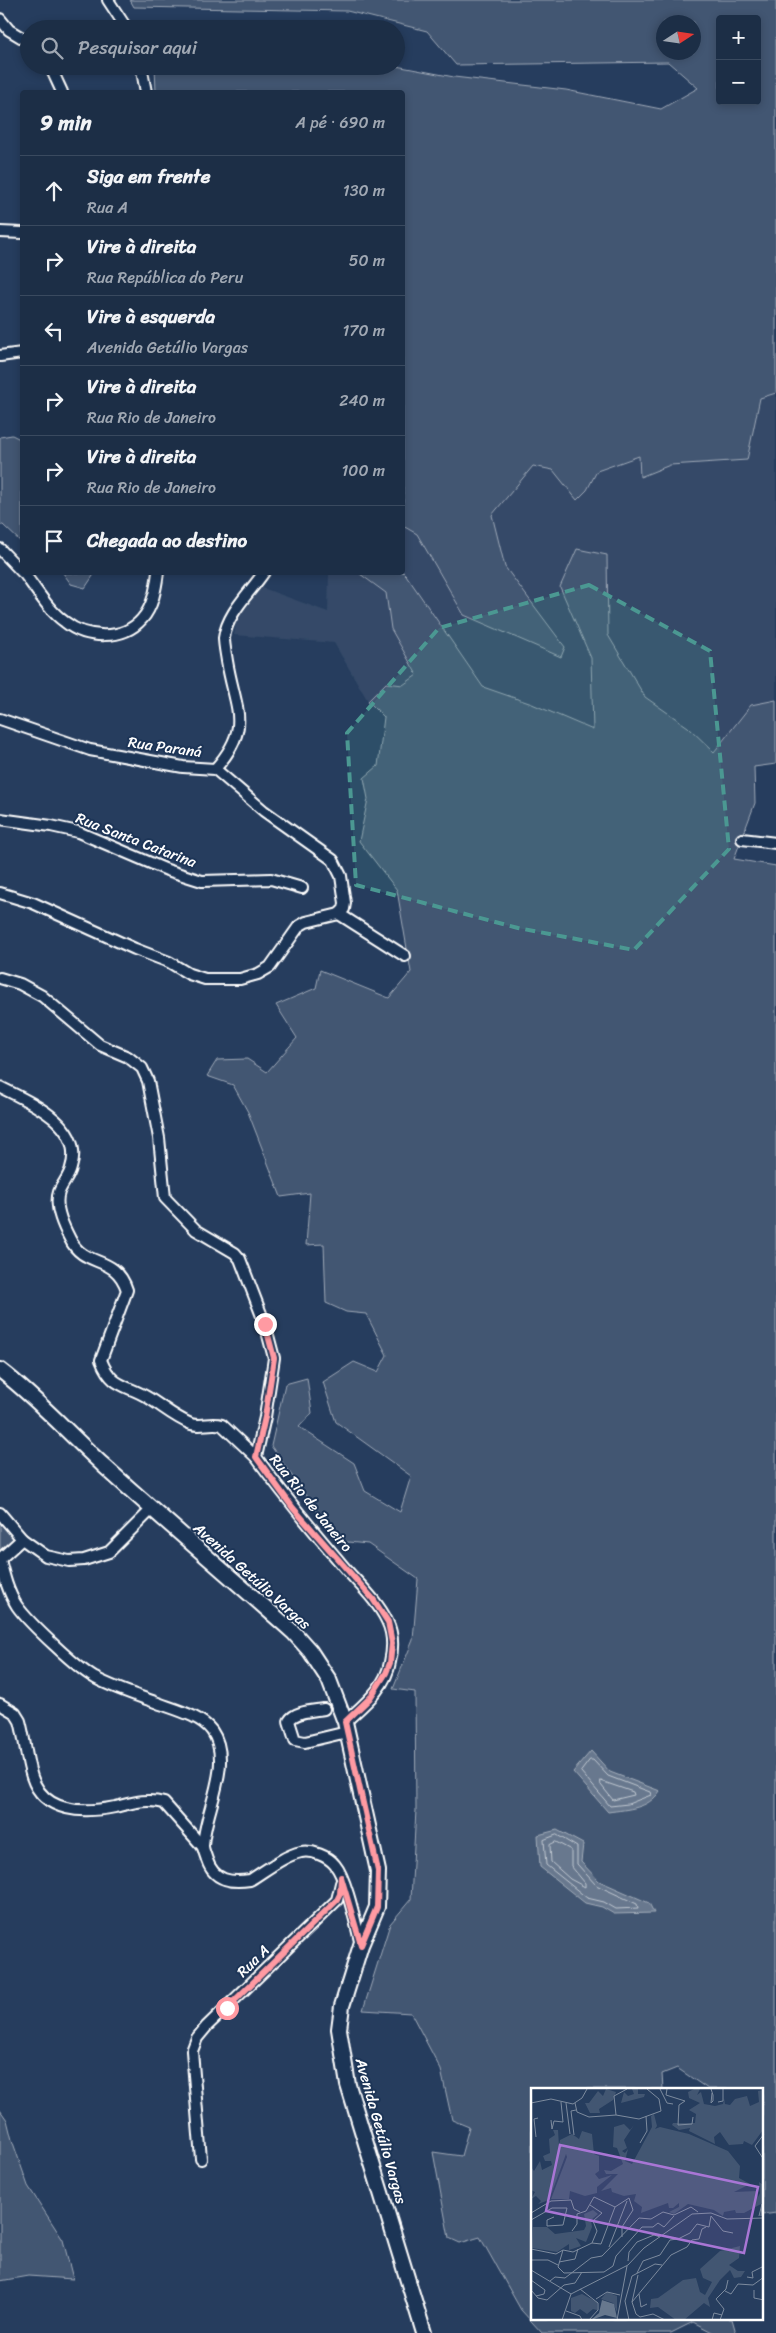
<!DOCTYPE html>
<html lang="pt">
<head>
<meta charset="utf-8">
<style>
  body { margin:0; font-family:Sriracha,sans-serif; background:#293a51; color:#f1f3f6 }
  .controls { position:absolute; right:15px; top:15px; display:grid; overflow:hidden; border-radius:5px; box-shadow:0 2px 8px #0003 }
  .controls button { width:45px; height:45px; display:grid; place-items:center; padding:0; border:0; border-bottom:1px solid #3a4a5f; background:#1c2e46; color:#f1f3f6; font:25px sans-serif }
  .compass { position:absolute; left:656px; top:15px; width:45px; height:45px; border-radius:50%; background:#1c2e46; box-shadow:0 2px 8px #0003; rotate:78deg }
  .stop { position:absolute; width:15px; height:15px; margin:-11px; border:4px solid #ff9aa2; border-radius:50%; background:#fff }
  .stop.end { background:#ff9aa2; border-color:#fff; box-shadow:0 1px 5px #0008 }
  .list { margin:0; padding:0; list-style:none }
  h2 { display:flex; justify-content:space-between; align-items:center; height:65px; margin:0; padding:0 20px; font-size:21px }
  h2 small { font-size:16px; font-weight:400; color:#a0a8b3 }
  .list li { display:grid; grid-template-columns:32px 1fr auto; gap:15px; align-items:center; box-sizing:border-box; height:70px; padding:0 20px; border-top:1px solid #3a4a5f }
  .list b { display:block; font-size:19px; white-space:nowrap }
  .list p { margin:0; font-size:16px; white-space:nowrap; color:#a0a8b3 }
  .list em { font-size:16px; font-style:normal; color:#a0a8b3 }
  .icon { flex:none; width:28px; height:28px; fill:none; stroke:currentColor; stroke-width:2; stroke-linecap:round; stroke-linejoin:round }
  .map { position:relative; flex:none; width:776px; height:2333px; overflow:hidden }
  .search { position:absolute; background:#1c2e46; box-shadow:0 2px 8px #0003; left:20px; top:20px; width:385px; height:55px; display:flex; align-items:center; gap:12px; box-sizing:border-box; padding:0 18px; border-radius:28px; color:#a0a8b3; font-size:19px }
  .panel { position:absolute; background:#1c2e46; box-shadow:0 2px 8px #0003; left:20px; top:90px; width:385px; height:485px; border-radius:5px }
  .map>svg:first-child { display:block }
  .built { fill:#344a68 }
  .green { fill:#425672; stroke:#a0aab8; fill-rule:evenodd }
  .water { fill:#67788e; stroke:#a4aebb }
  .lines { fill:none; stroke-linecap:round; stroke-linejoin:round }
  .shore { stroke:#c2c9d2; stroke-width:1 }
  .street-casing { stroke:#fff; stroke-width:14 }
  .secondary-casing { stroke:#fff; stroke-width:18 }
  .street { stroke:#1d3557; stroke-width:10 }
  .secondary { stroke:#1d3557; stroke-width:14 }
  .route { stroke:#ff9aa2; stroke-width:6 }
  .marked { fill:#4b9892; fill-opacity:0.2; stroke:#4b9892; stroke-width:4; stroke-dasharray:10 6; stroke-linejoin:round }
  .labels { text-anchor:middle; stroke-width:4; stroke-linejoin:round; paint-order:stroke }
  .street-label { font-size:15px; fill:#fff; stroke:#1d3557 }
  .inset-road { fill:none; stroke:#7d8b9e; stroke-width:1 }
  .view { fill:#a976d5; fill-opacity:0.15; stroke:#a976d5; stroke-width:2.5 }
  .inset-edge { fill:none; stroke:#fff; stroke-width:2.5 }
</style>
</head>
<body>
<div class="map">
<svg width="776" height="2333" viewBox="0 0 776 2333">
  <rect width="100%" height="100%" fill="#263d5e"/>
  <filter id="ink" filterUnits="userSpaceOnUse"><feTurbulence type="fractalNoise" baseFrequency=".02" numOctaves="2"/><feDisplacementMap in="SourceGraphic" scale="10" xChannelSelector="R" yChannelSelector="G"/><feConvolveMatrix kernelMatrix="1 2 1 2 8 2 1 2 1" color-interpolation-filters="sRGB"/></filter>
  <g filter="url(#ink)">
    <g class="built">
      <polygon points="776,393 776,700 751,705 714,752 688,727 645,697 608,635 607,555 560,587 591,658 593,730 532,704 483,687 406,575 403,572 403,526 417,534 464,615 565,646 505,567 492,515 532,466 552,470 587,490 597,471 639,456 640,476 670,465 746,460 760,398"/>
      <polygon points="329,573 362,573 360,574 386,593 391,629 417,675 403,685 386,684 368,701 334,643 234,635 237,618 260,587 328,612"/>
    </g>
    <g class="green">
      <path d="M130,0H776V393L760,398L747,460L670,465L640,477L639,456L597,471L587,490L577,500L553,470L533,466L492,515L505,567L565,647L561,657L464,615L417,534L403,526L402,92H156L155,66H396L454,77L566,90L661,109L698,88L668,62L456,65L427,31L347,11L134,7ZM720,19H757V101H720ZM664,22H694V52H664Z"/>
      <polygon points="12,435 22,440 22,543 3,525 0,525 0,437"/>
      <polygon points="577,549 607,555 608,635 645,697 688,727 714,752 751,705 776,700 776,764 754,767 755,803 734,859 776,866 776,2213 762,2215 762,2089 708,2089 677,2068 662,2074 663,2089 532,2089 532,2319 732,2319 736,2333 714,2333 693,2322 671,2333 542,2333 521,2310 480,2237 460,2243 449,2238 433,2152 461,2156 469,2127 452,2120 441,2070 411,2013 363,2010 390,1924 411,1899 416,1810 415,1692 393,1689 413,1640 418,1579 368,1544 338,1541 271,1446 285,1384 307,1378 312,1413 299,1427 354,1463 365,1491 400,1512 411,1476 336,1422 323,1382 354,1362 378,1372 387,1355 366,1314 346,1312 326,1303 324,1244 306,1245 310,1193 281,1197 248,1112 233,1085 207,1076 217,1060 247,1059 267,1072 297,1038 276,1005 316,988 320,970 389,998 411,972 397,890 359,841 368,799 364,778 378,766 384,717 368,701 386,683 403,685 417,675 391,629 386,593 360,574 403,572 406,575 483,687 532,704 593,730 591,658 560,587"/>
      <polygon points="63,573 95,573 85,588 71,584"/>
      <polygon points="0,1522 3,1523 16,1537 10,1546 0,1550"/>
      <polygon points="0,2110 7,2120 12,2140 28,2186 63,2240 73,2279 28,2276 0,2281"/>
    </g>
    <g class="water">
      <path d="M591,1751L610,1772L660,1791C648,1809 629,1809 608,1812L573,1772Z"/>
      <polygon points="557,1830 583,1844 581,1862 599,1881 649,1903 654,1913 614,1914 602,1907 585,1903 540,1867 538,1835"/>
    </g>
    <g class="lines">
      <g class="shore">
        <polygon points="590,1760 593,1760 608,1776 650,1792 651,1795 628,1804 610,1806 581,1772"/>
        <polygon points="601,1781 633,1792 634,1795 613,1800 601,1785"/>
        <polygon points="557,1835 577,1847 577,1864 596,1885 637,1904 638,1908 616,1909 604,1902 587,1898 546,1865 544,1840"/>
        <polygon points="556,1842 571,1850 571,1866 585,1883 585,1887 570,1879 551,1862 550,1845"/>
      </g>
      <g class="street-casing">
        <g id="street">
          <polyline points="108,0 127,29"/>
          <polyline points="0,19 9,30 29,42"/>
          <polyline points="50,66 62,92"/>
          <polyline points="141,66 146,92"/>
          <polyline points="0,232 22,233"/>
          <polyline points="0,356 22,353"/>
          <polyline points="0,549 22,572"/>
          <path d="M23,572C36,589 48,610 65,622C86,639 123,641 142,619C153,607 156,588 158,572"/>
          <polyline points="0,719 90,750 183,767 215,769 264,811 333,860 341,876 345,903 344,909 339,914 306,922 299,926 270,967 258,974 240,979 205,979 189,974 169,962 135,949 33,903 0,893"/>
          <path d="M215,769C253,726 235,710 227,661C226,654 224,645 224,638C227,613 250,593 264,572"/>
          <polyline points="0,819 51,826 78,832 167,870 202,881 271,879 302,888"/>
          <polyline points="742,839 776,843"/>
          <polyline points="339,914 405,956"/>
          <path d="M0,978L20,984L42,996L100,1045L128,1057L142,1068L148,1081L159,1138L165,1198L196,1230L235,1253L240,1259L265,1324L274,1358L265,1417L256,1457C282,1493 310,1527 339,1561C355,1581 376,1598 387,1621C393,1633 393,1649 390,1662C386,1688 363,1705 345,1722"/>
          <path d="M0,1087C30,1102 85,1125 71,1168C69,1177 62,1184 59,1192C54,1206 63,1226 70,1239C84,1269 115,1253 127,1290L101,1360C112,1388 125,1384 147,1397C162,1406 174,1417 191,1424C201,1427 212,1422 222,1425L256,1457"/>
          <polyline points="0,1513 22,1539 0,1559"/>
          <polyline points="22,1539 46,1556 69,1561 84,1560 109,1552 152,1509"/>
          <path d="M0,1560C4,1576 8,1592 17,1606C29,1623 77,1668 95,1678C114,1688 135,1695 155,1702C173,1709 200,1715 212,1731C234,1763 204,1812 203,1846C203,1850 206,1856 207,1860C214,1881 231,1883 250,1880C265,1871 283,1856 301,1852C312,1850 328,1856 335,1865C347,1879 356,1926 361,1945"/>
          <path d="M0,1704L15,1713L20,1721C25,1739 26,1759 32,1777C44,1814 85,1813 115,1807C132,1803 147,1798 164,1803L203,1847"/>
          <path d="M324,1709C313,1711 295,1711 289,1721L295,1740L305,1742L347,1732"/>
          <polyline points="201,2159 192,2051 197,2038 207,2026 337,1900 341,1883"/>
        </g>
      </g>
      <g class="secondary-casing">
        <path id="secondary" d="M0,1370C37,1398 69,1434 103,1465C166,1522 231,1577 294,1633L310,1651L329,1680L345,1722L378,1871L377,1907L361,1945L342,2006L339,2029L348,2085L424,2333"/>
      </g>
      <use href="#street" class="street"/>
      <use href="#secondary" class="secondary"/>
    </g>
  </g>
  <g class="lines" filter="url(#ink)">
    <polyline class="route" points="227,2008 337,1900 340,1894 341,1877 361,1945 377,1907 378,1871 345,1722 370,1698 386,1673 390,1663 392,1643 388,1622 373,1599 293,1508 256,1457 265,1417 274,1358 265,1324"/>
  </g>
  <path class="marked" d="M589,585L710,651L729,849L634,950L518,928L356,885L347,733L439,628Z"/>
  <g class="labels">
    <g class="street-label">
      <text transform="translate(165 747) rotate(8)" y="5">Rua Paraná</text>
      <text transform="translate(136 840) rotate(21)" y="5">Rua Santa Catarina</text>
      <text transform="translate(311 1503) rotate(51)" y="5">Rua Rio de Janeiro</text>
      <text transform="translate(252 1576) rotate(42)" y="5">Avenida Getúlio Vargas</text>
      <text transform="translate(253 1961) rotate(-45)" y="5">Rua A</text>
      <text transform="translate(381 2131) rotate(74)" y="5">Avenida Getúlio Vargas</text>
    </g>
  </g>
  <g transform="translate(531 2088)">
    <rect width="232" height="232" fill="#263d5e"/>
    <path d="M75,1L85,4L82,12L68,21L69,25H59L54,15H58L67,3L72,8ZM101,1H107V6H114L113,9L90,15L93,4L97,8L103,6ZM163,1H169L166,7L170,4L173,16L184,18L192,16L193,10L194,16L199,17L204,11L216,8L219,18L228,14L227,3L232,2V42L221,57L213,53L212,56L198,57L189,44L183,49L184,56L158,43L159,40L148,42L141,37L142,35H164L165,26L158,22L169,15L158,10L157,4ZM123,26L126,38L124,41L129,39L158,46L197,63L209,78L208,90L219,96L203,104L226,103L227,109L229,105L228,94L232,97V115L213,125H205L204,122L193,124L192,128L183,122L157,116L143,126L138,124L148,119V115L142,120H138L137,115L110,125L111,119L103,113L105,106L93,108L81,104L80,100L70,103L87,86H75L73,82L80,83L92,76L86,60L82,59L83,39L93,36L99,42L103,37L93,52L96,60L91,63L94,65L97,61L94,73L101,76L121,39L120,28ZM22,42H27L28,58L29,52L41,46L48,51L51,43L61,46L63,66L68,68V83L64,86L68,91L81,87L66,99V105L54,108L39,103L38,111H20L36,69L35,66L18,112L7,116L10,113L5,108L0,111L4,104L0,102V79L3,83L9,73L11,82L21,77L20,73H14L12,68L19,65L18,51L24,47ZM62,122L67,126L60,132L61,139L55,154L45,150L50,158L38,162V156L26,164L1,160L2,139H16L24,146L53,142L55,138L53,126ZM209,158L208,170L198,177L207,183H214L210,189L203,190L199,182L189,192L177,210L179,219L173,215L153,232H145L127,219L119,220L120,211L127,210L152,192L165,190L169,204L174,207L181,194L172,190L169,181L189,163ZM76,204L86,208V224L82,215L70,211ZM51,206L66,214V222L62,221L56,226L49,221L44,225L40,223V210Z" fill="#425672"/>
    <path d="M71,212L83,216L86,230L74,227L60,232L68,225Z" fill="#67788e"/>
    <path class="inset-road" d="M129,1L136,15L142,16M136,1L135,7L154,13L148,17L147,37L161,36L162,29M180,1L182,7V13L180,15L181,5M187,14L192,13V1M0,15L20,11L42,16L51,10L56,1M35,15L39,46M44,15L46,24L58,29L85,27L108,31L130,23L128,11L116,1M85,27L83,8L96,1M20,32L21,41L23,33L32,34L30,14M233,46L224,58L233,72M43,47L40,23L45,22M5,49L3,31L7,30M109,55L116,43L115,28M0,125L20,113L40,112L43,121L49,124M180,128L192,143L202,145M228,128L231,116L230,128M0,132L21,120H36L32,137L16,138V132L23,129M41,143L46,136V126L55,123L63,109L84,119M147,151L159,145L166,136L178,139L180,128M61,155L70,156L84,119L98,110L102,122L91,139V149M78,159L96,113M0,161L25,166L32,162L42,164L61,155L66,143L62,133L71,125L59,117M32,162L27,179L33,185L73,184L82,178L85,168L111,139H122L127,135L133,139L143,128M0,172H17L27,177M97,173L98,164L106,154L123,147L129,149M28,174L44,171L47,161M0,182L40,206M106,185L112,173L129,167L139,152L147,151L144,150M107,187L101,214L105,226L109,229L122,226L134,232M216,189L222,190L221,184L233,178M0,192L14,202L13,206L5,208M19,193L24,189L34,190L60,170L71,168L108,130L120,131L132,124L143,127L160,119L167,124M49,201L67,215V222L58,232M0,202L7,210L16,212L33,197L44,195L51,184M223,202V210L233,212M194,203L200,206L207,196L222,197L233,189M108,206L110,219L116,216M65,211L76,204L89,207M101,214L140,167L156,159L161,152L168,151L171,141L175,139M35,223L49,228L51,232M31,232L40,206L97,177L113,160L161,126L180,125L196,131L233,130M86,232L96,178M98,232L94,213L101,188L124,176L131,177M181,232L183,225L191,227M189,232L193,221L185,211L195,201L197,192"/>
    <path class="view" d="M29,57L227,99L213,165L15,123Z"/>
    <rect width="232" height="232" class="inset-edge"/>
  </g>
</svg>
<div class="controls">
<button>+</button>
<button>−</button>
</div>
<svg class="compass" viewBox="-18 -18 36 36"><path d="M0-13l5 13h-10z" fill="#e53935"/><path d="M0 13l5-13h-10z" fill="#a0a8b3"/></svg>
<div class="stop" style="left:227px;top:2008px"></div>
<div class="stop end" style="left:265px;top:1324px"></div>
<div class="search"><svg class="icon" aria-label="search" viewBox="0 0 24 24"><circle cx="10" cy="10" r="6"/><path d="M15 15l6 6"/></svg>Pesquisar aqui</div>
<section class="panel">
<h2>9 min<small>A pé · 690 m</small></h2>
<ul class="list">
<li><svg class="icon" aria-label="ahead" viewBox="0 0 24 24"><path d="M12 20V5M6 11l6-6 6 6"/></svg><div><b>Siga em frente</b><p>Rua A</p></div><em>130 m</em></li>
<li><svg class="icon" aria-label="right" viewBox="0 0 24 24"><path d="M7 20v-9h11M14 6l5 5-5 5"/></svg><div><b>Vire à direita</b><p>Rua República do Peru</p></div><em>50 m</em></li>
<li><svg class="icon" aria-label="left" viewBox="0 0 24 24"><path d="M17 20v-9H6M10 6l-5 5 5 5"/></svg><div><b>Vire à esquerda</b><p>Avenida Getúlio Vargas</p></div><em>170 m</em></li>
<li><svg class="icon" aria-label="right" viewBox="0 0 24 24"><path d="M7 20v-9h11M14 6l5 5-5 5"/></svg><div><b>Vire à direita</b><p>Rua Rio de Janeiro</p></div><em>240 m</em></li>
<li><svg class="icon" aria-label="right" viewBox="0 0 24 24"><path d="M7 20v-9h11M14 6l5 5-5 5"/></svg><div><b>Vire à direita</b><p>Rua Rio de Janeiro</p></div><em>100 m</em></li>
<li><svg class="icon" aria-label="arrive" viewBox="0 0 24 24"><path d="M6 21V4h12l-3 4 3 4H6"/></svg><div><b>Chegada ao destino</b></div></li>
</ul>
</section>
</div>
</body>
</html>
